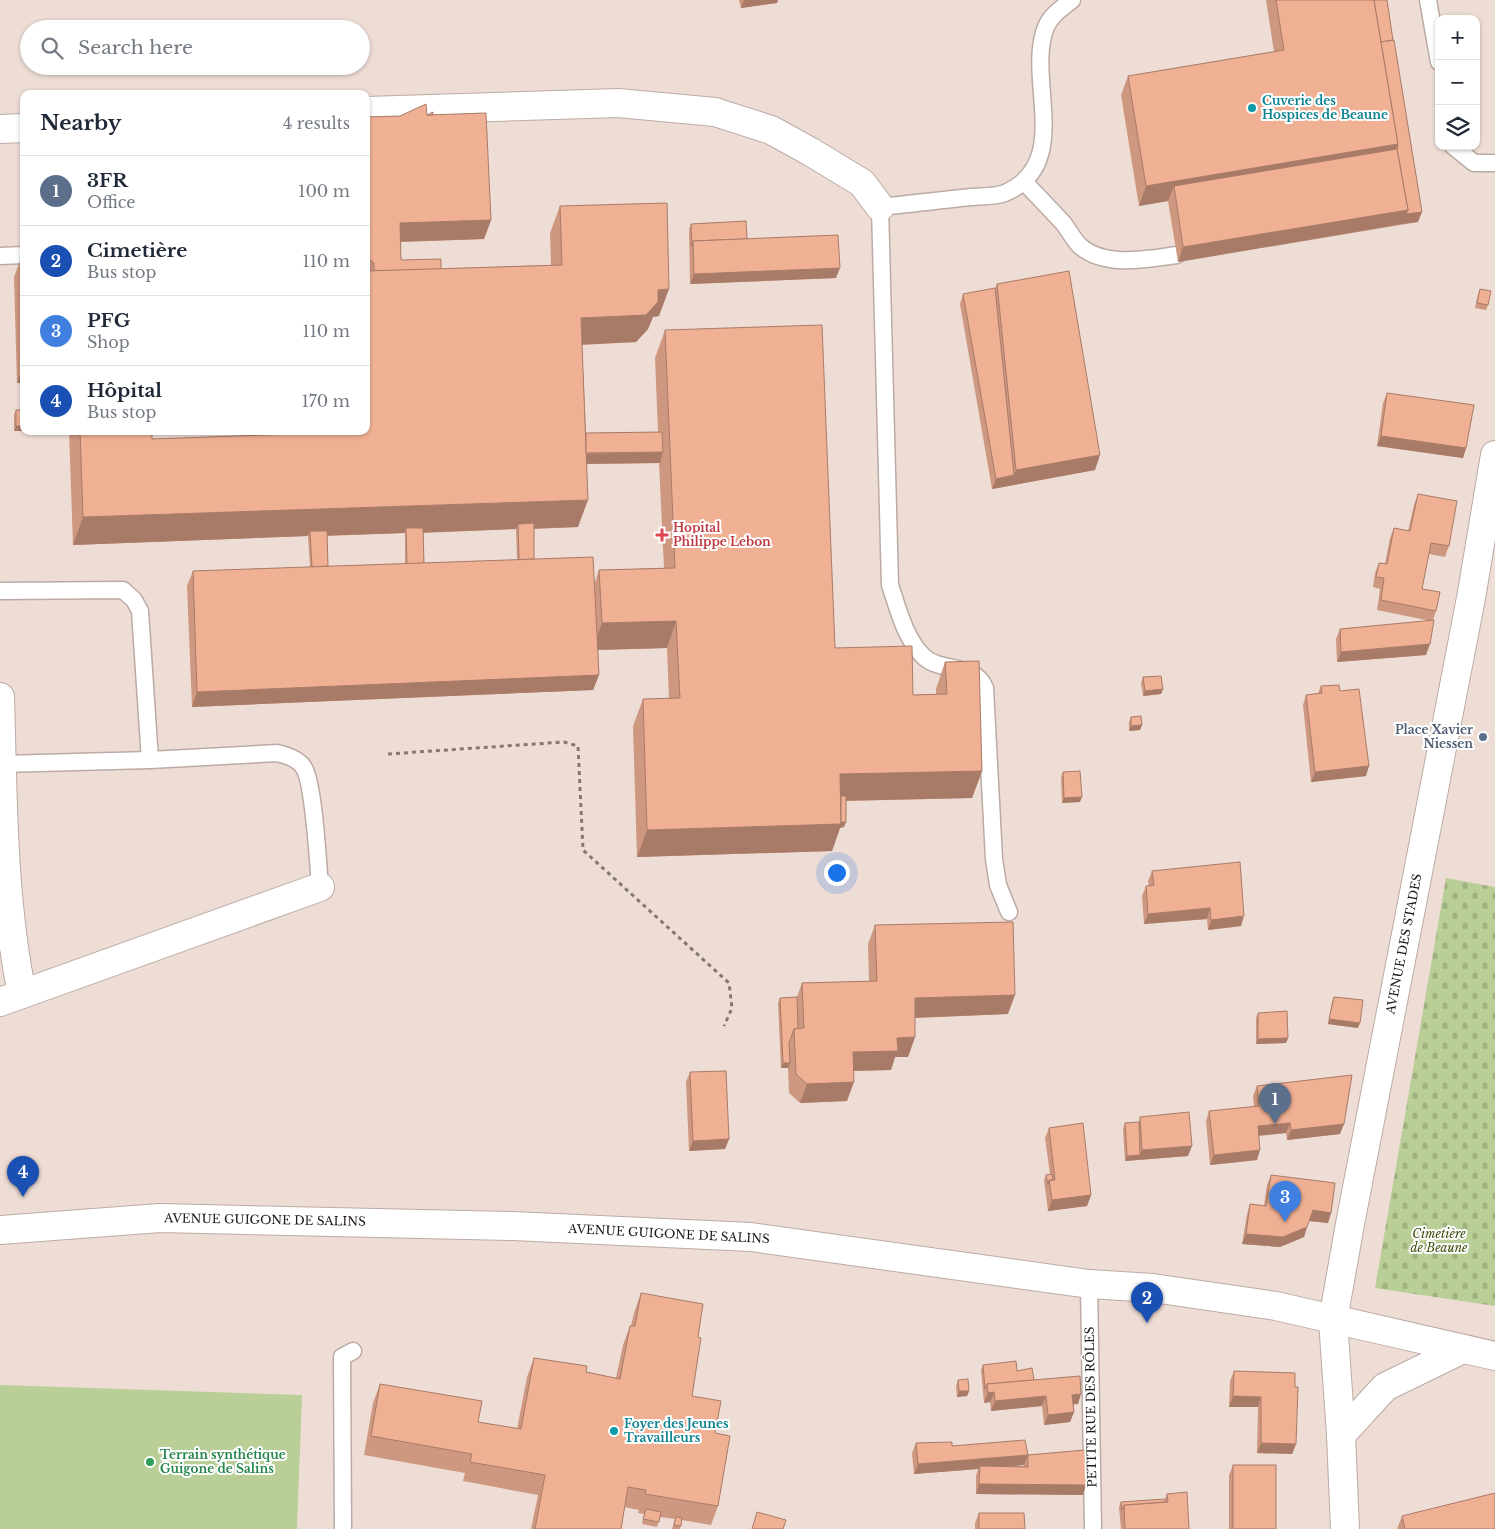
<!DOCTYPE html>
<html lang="en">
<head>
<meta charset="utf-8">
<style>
  body { margin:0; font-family:"Libre Baskerville",serif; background:#f2f2f3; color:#1f2937 }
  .controls { position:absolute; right:15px; top:15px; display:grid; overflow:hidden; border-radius:10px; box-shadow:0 1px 4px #0004 }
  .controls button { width:45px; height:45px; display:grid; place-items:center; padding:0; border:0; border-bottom:1px solid #e0e1e3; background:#fff; color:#1f2937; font:25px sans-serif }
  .you { position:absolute; left:836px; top:872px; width:18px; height:18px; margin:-12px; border:4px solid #fff; border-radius:50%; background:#1a73e8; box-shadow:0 0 0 8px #1a73e833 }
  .badge { display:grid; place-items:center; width:32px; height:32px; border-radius:50%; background:#0f766e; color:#fff; font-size:16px; font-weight:700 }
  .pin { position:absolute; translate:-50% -41px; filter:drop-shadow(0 1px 2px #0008) }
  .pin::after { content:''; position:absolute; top:26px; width:18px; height:15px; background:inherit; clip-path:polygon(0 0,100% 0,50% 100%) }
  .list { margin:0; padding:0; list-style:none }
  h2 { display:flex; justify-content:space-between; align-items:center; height:65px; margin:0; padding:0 20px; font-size:21px }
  h2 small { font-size:16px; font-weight:400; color:#747a83 }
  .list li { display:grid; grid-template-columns:32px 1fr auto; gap:15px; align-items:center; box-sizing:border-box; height:70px; padding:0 20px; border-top:1px solid #e0e1e3 }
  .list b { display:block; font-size:19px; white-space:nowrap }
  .list p { margin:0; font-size:16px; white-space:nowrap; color:#747a83 }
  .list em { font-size:16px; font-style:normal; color:#747a83 }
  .icon { flex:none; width:28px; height:28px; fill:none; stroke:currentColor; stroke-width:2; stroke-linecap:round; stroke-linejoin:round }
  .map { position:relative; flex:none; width:1495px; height:1529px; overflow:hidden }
  .search { position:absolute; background:#fff; box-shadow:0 1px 4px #0004; left:20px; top:20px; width:350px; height:55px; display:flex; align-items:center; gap:12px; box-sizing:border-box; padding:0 18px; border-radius:28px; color:#747a83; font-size:19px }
  .panel { position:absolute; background:#fff; box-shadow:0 1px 4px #0004; left:20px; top:90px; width:350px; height:345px; border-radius:10px }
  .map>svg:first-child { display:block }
  .cemetery { fill:url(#cemetery-stones) }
  .pitch { fill:#bace97 }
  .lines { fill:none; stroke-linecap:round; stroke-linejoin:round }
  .lane-casing { stroke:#bbaba4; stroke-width:19 }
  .street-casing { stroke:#bbaba4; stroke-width:30 }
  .path { stroke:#837873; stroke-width:3; stroke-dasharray:4 4; stroke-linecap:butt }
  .lane { stroke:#fff; stroke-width:16 }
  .street { stroke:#fff; stroke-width:28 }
  .wall { fill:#ce977f; fill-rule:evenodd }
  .shaded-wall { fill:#a87b68 }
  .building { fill:#f0b094; stroke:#a87b68 }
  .culture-dot { fill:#0f9aa8; stroke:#fff; stroke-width:2 }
  .health-dot { fill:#e0444e; stroke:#fff; stroke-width:2 }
  .service-dot { fill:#5c6f8a; stroke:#fff; stroke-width:2 }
  .leisure-dot { fill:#2e9e5b; stroke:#fff; stroke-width:2 }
  .labels { text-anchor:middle; stroke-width:4; stroke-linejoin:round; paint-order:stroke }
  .culture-label { font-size:12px; font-weight:bold; fill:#0d838f; stroke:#fff; text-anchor:start }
  .health-label { font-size:12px; font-weight:bold; fill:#be3a42; stroke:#fff; text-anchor:start }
  .service-label { font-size:12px; font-weight:bold; fill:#4e5e75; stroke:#fff; text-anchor:end }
  .street-label { font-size:12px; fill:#1e1816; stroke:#fff }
  .park-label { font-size:12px; font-style:italic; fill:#394b05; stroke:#fff }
  .leisure-label { font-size:12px; font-weight:bold; fill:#27864d; stroke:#fff; text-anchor:start }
</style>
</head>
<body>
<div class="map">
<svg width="1495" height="1529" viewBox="0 0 1495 1529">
  <defs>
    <pattern id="cemetery-stones" width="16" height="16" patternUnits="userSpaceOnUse" patternTransform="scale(1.25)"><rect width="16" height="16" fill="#bace97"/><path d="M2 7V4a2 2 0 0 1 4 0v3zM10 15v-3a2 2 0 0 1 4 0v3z" fill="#9fb081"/></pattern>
  </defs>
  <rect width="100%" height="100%" fill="#eeddd5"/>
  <polygon class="cemetery" points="1446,878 1495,887 1495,1306 1375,1288"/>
  <polygon class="pitch" points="0,1385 302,1395 297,1529 0,1529"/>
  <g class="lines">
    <g class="lane-casing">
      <g id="lane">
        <polyline points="1428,0 1439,62"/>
        <polyline points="1453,146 1474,163 1495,163"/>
        <path d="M1024,182C1038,196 1051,210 1064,224C1069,231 1074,240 1080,246C1105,268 1147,259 1177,255"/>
        <polyline points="0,256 24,255"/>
        <polyline points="0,591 123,590 134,600 140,611 150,760"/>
        <path d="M2,764L150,760L277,753C286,755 299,759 304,768C314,785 318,863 320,887"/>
        <path d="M1009,912L998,885L994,859L985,688C974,661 941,674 923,656C905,638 898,609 890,585L880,207C910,204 941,200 971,197C981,196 995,197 1005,193C1074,163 1025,78 1046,27C1051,15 1062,8 1072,0"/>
        <polyline points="1089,1284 1093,1529"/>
        <polyline points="343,1529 342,1357 353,1351"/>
      </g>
    </g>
    <g class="street-casing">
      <g id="street">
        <polyline points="366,111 618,103 715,112 771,130 811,152 862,183 880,207"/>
        <polyline points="0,129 24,128"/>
        <path d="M0,697C3,797 2,896 22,994"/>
        <polyline points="0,1002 320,887"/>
        <polyline points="0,1230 160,1218 513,1226 751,1237 1089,1284 1153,1288 1276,1306 1495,1356"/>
        <polyline points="1341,1435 1385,1387 1463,1349"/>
        <polyline points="1345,1529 1341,1435 1333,1320 1350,1224 1471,598 1495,455"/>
      </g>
    </g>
    <polyline class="path" points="388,754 564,742 578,746 583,850 729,983 732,1008 724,1026"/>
    <use href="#lane" class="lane"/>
    <use href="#street" class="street"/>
  </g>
  <g class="wall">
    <polygon points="739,0 778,0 777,3 741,8"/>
    <polygon points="1266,0 1387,0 1418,222 1178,262 1168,201 1139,206 1121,95 1128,76 1274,52"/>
    <path d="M433,115L491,220L484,239L401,242V260L441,269L551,265L550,233L560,206L659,316L653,317L648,329L636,342L582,345L586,433L658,432L655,358L665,330L835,648L913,695L936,694V689L945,662L982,771L972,798L846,801L844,827L840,828L832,851L637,857L633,726L643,699H669L667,648L598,650L599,675L593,690L192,707L187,586L193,571L310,567L308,536L73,545L69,431H152V439L309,434L308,431H366V117ZM659,463L664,568L599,570L595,582L534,559V529L578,527L587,464ZM516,529L517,560L424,563L423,533ZM405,533V564L328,566L327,536Z"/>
    <polygon points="691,224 747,239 836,278 690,284 689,229"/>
    <polygon points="24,250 24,383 17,383 14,277"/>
    <polygon points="997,284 1095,470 992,489 960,304 963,294 995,288"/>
    <polygon points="1480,289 1488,305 1486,310 1475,308 1478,294"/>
    <polygon points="1387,393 1466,448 1463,458 1377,446 1383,403"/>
    <polygon points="16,410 24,410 14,431 14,415"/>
    <polygon points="1418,494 1449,546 1445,557 1429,554 1422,589 1436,611 1433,620 1426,655 1337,662 1336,639 1340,629 1431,621 1377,610 1380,589 1373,587 1375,573 1379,563 1385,564 1390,538 1394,528 1408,531 1414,505"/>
    <polygon points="1143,677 1163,689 1161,694 1143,696 1141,683"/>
    <polygon points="1321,686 1340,691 1366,776 1311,782 1303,705 1306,695 1318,693"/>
    <polygon points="1131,717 1142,725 1140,730 1129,731 1129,722"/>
    <polygon points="1063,772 1080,802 1062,803 1061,778"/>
    <polygon points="1152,871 1241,926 1208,930 1207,919 1144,924 1142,896 1146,886 1149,886 1148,881"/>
    <polygon points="875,925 1008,1014 915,1018 915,1037 908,1057 895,1057 891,1070 854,1071 847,1101 800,1103 789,1093 788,1068 781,1068 778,1003 780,998 797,997 802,983 869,981 868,944"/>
    <polygon points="1334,997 1358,1028 1328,1024 1332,1002"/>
    <polygon points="1258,1013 1288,1038 1286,1043 1256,1044 1256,1018"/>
    <polygon points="690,1072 729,1139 725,1149 689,1151 686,1082"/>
    <polygon points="1257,1086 1340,1134 1287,1140 1286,1133 1259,1136 1257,1160 1210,1165 1206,1121 1209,1111 1254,1107 1253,1096"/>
    <polygon points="1140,1117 1188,1156 1125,1161 1123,1129 1125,1123 1139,1122"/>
    <polygon points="1049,1128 1091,1195 1087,1206 1048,1211 1044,1180 1046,1175 1050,1174 1045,1138"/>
    <polygon points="1271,1175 1331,1213 1328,1223 1309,1221 1304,1237 1280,1247 1242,1244 1247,1214 1250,1204 1264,1206 1267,1185"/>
    <polygon points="641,1293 698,1337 692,1396 715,1433 718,1506 711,1525 682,1520 680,1529 672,1529 675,1519 660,1517 657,1527 642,1524 644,1514 638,1513 639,1510 624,1507 621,1529 531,1529 538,1495 463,1481 465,1473 364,1455 373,1403 380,1384 478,1422 517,1429 527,1377 534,1358 586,1372 616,1378 623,1345 630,1326 631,1326 634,1313"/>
    <polygon points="983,1365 1017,1371 1078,1404 1073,1404 1074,1412 1070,1422 1044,1425 1042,1406 991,1411 990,1402 984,1403 981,1370"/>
    <polygon points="1234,1371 1295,1387 1296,1444 1292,1454 1257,1453 1258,1407 1229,1407 1230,1381"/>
    <polygon points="958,1380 969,1391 967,1396 957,1397 956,1386"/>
    <path d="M916,1443L952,1446L1028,1455L1086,1485L1083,1495L976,1494V1476L978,1469L914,1474L912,1453ZM1024,1465V1466H1008Z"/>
    <polygon points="1233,1465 1276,1529 1229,1529 1229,1475"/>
    <polygon points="1167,1494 1189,1529 1121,1529 1119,1507 1121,1502 1165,1499"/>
    <polygon points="979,1513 1025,1529 975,1529 975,1523"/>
    <polygon points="1402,1516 1495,1529 1397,1529"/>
  </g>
  <g class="shaded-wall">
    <polygon points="744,0 778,0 777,3 741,8"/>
    <polygon points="1398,144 1391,163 1174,186 1168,201 1139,206 1146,186"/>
    <polygon points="1408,210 1402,224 1178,262 1183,247"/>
    <polygon points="1422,212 1418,222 1402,224 1406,214"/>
    <polygon points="491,220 484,239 393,242 400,223"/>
    <polygon points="840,268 836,278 690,284 694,274"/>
    <polygon points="669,289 659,316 653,317 648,329 636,342 571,345 581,318 658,290"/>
    <polygon points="24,364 24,383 17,383"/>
    <polygon points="16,426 24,426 24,431 14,431"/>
    <polygon points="1381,436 1466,448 1463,458 1377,446"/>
    <polygon points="663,452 660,463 576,464 580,454"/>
    <polygon points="1100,455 1095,470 992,489 996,479 1014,475 1016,470"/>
    <polygon points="588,500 578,527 518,529 518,524 516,529 407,533 406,528 405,533 310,536 310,531 308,536 73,545 83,517"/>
    <polygon points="676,621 667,648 592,650 602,623"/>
    <polygon points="1430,644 1426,655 1337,662 1341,652"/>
    <polygon points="599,675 593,690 192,707 197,692"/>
    <polygon points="1163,689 1161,694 1143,696 1145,691"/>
    <polygon points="1142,725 1140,730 1129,731 1131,726"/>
    <polygon points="1369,766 1366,776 1311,782 1315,772"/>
    <polygon points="982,771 972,798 832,801 840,774"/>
    <polygon points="1082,797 1080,802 1062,803 1064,798"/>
    <polygon points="846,822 844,827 840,828 832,851 637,857 647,830"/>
    <polygon points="1210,908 1207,919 1144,924 1148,914"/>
    <polygon points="1244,916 1241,926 1208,930 1211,920"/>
    <polygon points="1015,995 1008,1014 908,1018 915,998"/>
    <polygon points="1329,1019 1360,1023 1358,1028 1328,1024"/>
    <polygon points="915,1037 908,1057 895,1057 891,1070 846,1071 853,1052 897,1038"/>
    <polygon points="1288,1038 1286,1043 1256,1044 1258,1039"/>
    <polygon points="783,1063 790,1063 788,1068 781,1068"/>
    <polygon points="854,1082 847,1101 800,1103 807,1084"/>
    <polygon points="1290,1123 1286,1133 1254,1136 1258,1126"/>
    <polygon points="1344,1124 1340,1134 1287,1140 1291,1130"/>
    <polygon points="729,1139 725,1149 689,1151 693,1141"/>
    <polygon points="1192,1146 1188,1156 1125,1161 1127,1156 1140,1155 1142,1150"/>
    <polygon points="1260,1150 1257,1160 1210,1165 1214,1155"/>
    <polygon points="1091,1195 1087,1206 1048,1211 1052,1200"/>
    <polygon points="1313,1210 1331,1213 1328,1223 1309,1221"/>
    <polygon points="1307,1227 1304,1237 1280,1247 1242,1244 1246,1234"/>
    <polygon points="1032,1390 994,1394 990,1402 984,1403 988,1393"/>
    <polygon points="959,1391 969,1391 967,1396 957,1397"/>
    <polygon points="1081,1394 1078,1404 1068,1405 1072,1395"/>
    <polygon points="1046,1396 1042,1406 991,1411 995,1401"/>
    <polygon points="1233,1396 1261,1397 1258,1407 1229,1407"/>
    <polygon points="1074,1412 1070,1422 1044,1425 1048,1415"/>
    <polygon points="1261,1443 1296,1444 1292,1454 1257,1453"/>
    <polygon points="1028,1455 1024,1465 980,1469 980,1466 978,1469 914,1474 918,1464"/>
    <polygon points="979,1484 1086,1485 1083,1495 976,1494"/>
  </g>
  <g class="building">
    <polygon points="1276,0 1374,0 1398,144 1146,186 1128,76 1284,50"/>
    <polygon points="1374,0 1387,0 1393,40 1381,42"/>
    <polygon points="1394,40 1422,212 1406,214 1408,210 1397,149 1398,144 1381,42"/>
    <polygon points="426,104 427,115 486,113 491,220 400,223 401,260 441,259 441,269 374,271 374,263 366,257 366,117 400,116"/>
    <polygon points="433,112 433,115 427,115"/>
    <polygon points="1397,149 1408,210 1183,247 1174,186"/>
    <polygon points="667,203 669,289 658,290 658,302 646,315 581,318 588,500 83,517 80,431 152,431 152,439 320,433 319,431 366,431 366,271 562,265 560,206"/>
    <polygon points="746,221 747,239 693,241 692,246 691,224"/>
    <polygon points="838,235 840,268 694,274 693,241"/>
    <polygon points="1069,271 1100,455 1016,470 997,284"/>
    <polygon points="995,288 1014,475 996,479 963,294"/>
    <polygon points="1480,289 1491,291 1488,305 1477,303"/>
    <polygon points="822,325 835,648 912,646 913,695 947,694 945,662 979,661 982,771 840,774 841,824 647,830 643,699 680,698 676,621 602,623 599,570 675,568 665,330"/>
    <polygon points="1387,393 1474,405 1466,448 1381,436"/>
    <rect x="16" y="410" width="8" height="16"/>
    <polygon points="662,432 663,452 586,453 586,433"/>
    <polygon points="1418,494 1457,501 1449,546 1431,543 1422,589 1440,592 1436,611 1381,600 1384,578 1376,577 1379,563 1387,564 1394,528 1410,531"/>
    <polygon points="534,523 534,559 519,560 518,524"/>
    <polygon points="406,528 423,528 424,563 407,564"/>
    <polygon points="310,531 327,531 328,566 312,567"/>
    <polygon points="593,557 599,675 197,692 193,571"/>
    <polygon points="1434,620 1430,644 1341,652 1340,629"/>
    <polygon points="1161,676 1163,689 1145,691 1143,677"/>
    <polygon points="1339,685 1340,691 1359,689 1369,766 1315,772 1306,695 1322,693 1321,686"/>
    <polygon points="1141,716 1142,725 1131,726 1131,717"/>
    <polygon points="1080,771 1082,797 1064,798 1063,772"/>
    <rect x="841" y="796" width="5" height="26"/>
    <polygon points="1240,862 1244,916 1211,920 1210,908 1148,914 1146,886 1154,885 1152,871"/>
    <polygon points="1013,922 1015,995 915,998 915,1037 897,1038 898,1051 853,1052 854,1082 807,1084 796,1074 794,1029 804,1028 802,983 877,981 875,925"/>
    <polygon points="797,997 798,1028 794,1029 789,1043 790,1063 783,1063 780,998"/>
    <polygon points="1334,997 1363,1000 1360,1023 1329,1019"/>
    <polygon points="1287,1011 1288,1038 1258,1039 1258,1013"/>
    <polygon points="726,1071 729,1139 693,1141 690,1072"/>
    <polygon points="1352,1075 1344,1124 1291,1130 1290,1123 1258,1126 1260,1150 1214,1155 1209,1111 1259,1106 1257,1086"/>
    <polygon points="1189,1112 1192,1146 1142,1150 1140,1117"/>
    <polygon points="1139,1122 1140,1155 1127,1156 1125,1123"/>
    <polygon points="1083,1123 1091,1195 1052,1200 1049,1180 1055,1180 1049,1128"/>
    <polygon points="1052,1174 1053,1180 1049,1180 1048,1185 1046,1175"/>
    <polygon points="1271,1175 1335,1183 1331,1213 1313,1210 1307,1227 1283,1237 1246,1234 1250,1204 1266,1206"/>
    <polygon points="641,1293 703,1304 698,1337 701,1338 692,1396 721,1401 715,1433 730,1436 718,1506 645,1494 646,1490 628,1487 621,1529 535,1529 545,1475 470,1462 472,1454 371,1436 380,1384 482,1401 478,1422 521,1429 534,1358 587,1366 586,1372 620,1379 630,1326 635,1326"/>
    <polygon points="1016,1361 1017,1371 1032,1368 1034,1380 987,1384 985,1389 983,1365"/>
    <polygon points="1234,1371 1295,1373 1295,1387 1298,1387 1296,1444 1261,1443 1261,1397 1233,1396"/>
    <polygon points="1080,1376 1081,1394 1072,1395 1074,1412 1048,1415 1046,1396 995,1401 994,1392 988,1393 987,1384"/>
    <polygon points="968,1379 969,1391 959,1391 958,1380"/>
    <polygon points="1025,1440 1028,1455 1085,1450 1086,1485 979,1484 980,1466 1028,1467 1028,1455 918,1464 916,1443 952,1442 952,1446"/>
    <rect x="1233" y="1465" width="43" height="64"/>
    <polygon points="1187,1492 1189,1529 1125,1529 1124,1505 1168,1502 1167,1494"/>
    <polygon points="1495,1493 1495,1529 1405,1529 1402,1516"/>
    <polygon points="1165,1499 1165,1502 1124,1505 1122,1510 1121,1502"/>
    <polygon points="646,1509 661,1512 659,1522 643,1519"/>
    <polygon points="757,1512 786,1520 783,1529 752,1529"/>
    <polygon points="979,1513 1024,1513 1025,1529 979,1529"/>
    <polygon points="676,1517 682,1518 681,1526 674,1525"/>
  </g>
  <g class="culture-dot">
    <circle cx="1252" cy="108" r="5"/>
    <circle cx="614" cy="1431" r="5"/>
  </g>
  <path class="health-dot" d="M659.5 527.5h5v5h5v5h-5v5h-5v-5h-5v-5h5z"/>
  <circle class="service-dot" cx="1483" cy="737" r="5"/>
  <circle class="leisure-dot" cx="150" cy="1462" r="5"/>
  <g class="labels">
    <g class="culture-label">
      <text x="1262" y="105">Cuverie des<tspan x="1262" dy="14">Hospices de Beaune</tspan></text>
      <text x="624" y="1428">Foyer des Jeunes<tspan x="624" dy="14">Travailleurs</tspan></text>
    </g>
    <g class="health-label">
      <text x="673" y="532">Hopital<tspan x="673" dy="14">Philippe Lebon</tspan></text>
    </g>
    <g class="service-label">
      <text x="1473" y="734">Place Xavier<tspan x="1473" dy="14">Niessen</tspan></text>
    </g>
    <g class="street-label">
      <text transform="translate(1404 944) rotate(-79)" y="4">AVENUE DES STADES</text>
      <text transform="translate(265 1220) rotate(1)" y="4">AVENUE GUIGONE DE SALINS</text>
      <text transform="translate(669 1234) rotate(3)" y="4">AVENUE GUIGONE DE SALINS</text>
      <text transform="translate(1091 1407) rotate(-91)" y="4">PETITE RUE DES RÔLES</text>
    </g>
    <g class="park-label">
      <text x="1439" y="1238">Cimetière<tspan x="1439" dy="14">de Beaune</tspan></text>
    </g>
    <g class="leisure-label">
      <text x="160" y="1459">Terrain synthétique<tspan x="160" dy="14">Guigone de Salins</tspan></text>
    </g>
  </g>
</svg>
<div class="controls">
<button>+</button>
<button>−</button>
<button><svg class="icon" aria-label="layers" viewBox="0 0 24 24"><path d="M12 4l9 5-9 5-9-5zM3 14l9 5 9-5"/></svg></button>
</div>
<div class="you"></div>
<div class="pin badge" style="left:1275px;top:1124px;background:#5c6f8a">1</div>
<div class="pin badge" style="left:1147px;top:1323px;background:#1a4fb4">2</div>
<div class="pin badge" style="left:1285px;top:1222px;background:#3f7fe0">3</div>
<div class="pin badge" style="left:23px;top:1197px;background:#1a4fb4">4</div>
<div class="search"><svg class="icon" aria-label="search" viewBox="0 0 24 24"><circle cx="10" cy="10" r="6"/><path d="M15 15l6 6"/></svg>Search here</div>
<section class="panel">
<h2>Nearby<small>4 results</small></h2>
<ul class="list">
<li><span class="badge" style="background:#5c6f8a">1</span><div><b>3FR</b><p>Office</p></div><em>100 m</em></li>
<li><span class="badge" style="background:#1a4fb4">2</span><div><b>Cimetière</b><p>Bus stop</p></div><em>110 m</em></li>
<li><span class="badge" style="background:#3f7fe0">3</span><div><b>PFG</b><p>Shop</p></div><em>110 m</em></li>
<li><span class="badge" style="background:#1a4fb4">4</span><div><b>Hôpital</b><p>Bus stop</p></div><em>170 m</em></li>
</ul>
</section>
</div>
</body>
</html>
